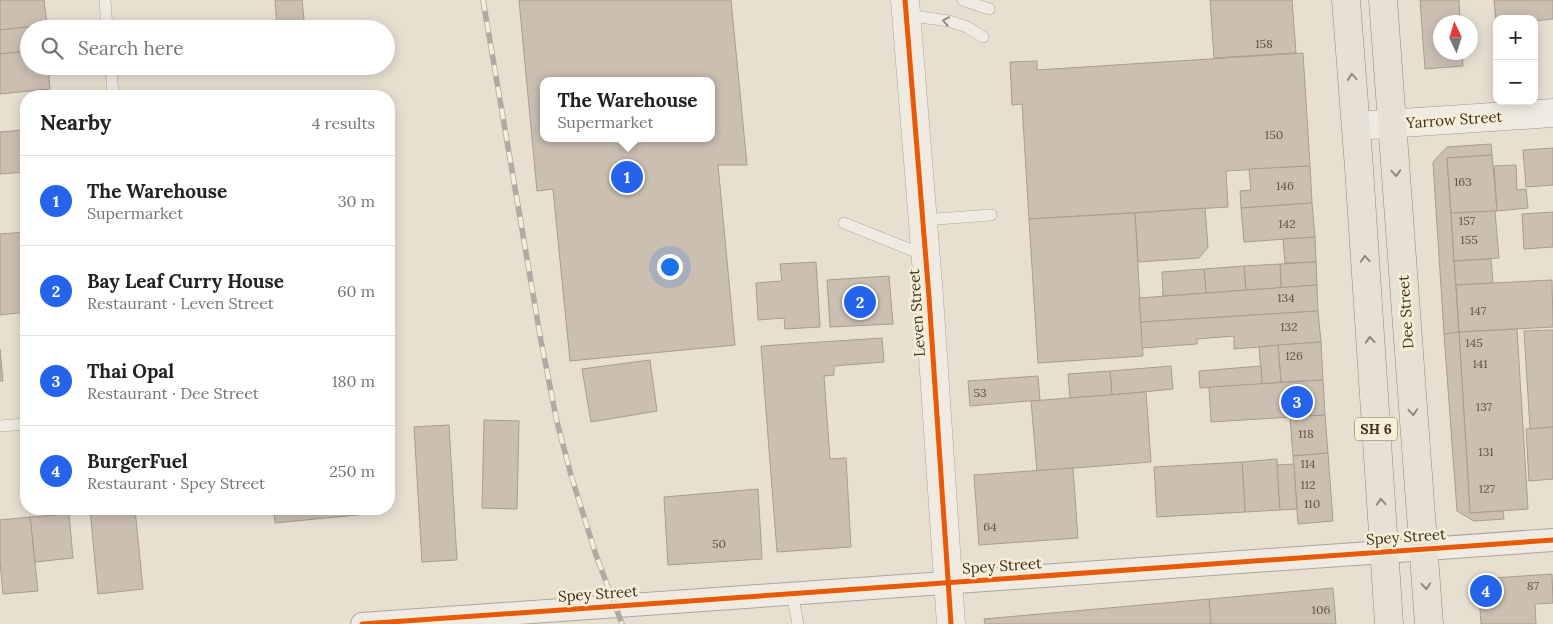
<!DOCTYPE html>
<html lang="en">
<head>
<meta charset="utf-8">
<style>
  body { margin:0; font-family:Lora,serif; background:#f6f6f6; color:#222 }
  .controls { position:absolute; right:15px; top:15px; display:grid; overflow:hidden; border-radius:10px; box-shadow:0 2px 12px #0003 }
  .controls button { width:45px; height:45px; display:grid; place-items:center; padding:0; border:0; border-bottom:1px solid #e0e0e0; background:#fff; color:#222; font:25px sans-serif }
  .compass { position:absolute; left:1433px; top:15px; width:45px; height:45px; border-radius:50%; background:#fff; box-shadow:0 2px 12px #0003; rotate:356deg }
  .you { position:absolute; left:669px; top:266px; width:18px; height:18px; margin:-12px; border:4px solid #fff; border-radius:50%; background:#1a73e8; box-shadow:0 0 0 8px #1a73e833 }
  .badge { display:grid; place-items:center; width:32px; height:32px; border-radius:50%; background:#2563eb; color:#fff; font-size:16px; font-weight:700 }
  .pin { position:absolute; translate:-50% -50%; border:2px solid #fff; box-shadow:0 1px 5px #0006 }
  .popup { position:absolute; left:540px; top:77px; width:175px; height:65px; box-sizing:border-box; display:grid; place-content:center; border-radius:10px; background:#fff; filter:drop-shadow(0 1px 4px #0005); font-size:16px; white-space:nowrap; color:#767676 }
  .popup b { font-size:19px; color:#222 }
  .popup::after { content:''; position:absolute; left:50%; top:100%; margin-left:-10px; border:10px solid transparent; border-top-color:#fff }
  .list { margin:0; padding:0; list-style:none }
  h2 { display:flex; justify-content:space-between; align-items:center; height:65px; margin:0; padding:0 20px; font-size:21px }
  h2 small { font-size:16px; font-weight:400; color:#767676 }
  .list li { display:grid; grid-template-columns:32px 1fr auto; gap:15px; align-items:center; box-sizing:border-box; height:90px; padding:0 20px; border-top:1px solid #e0e0e0 }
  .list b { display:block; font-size:19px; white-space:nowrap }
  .list p { margin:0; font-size:16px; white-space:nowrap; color:#767676 }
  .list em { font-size:16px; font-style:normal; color:#767676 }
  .icon { flex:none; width:28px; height:28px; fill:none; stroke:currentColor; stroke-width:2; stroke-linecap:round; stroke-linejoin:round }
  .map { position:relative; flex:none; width:1553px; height:624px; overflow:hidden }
  .search { position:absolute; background:#fff; box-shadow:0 2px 12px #0003; left:20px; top:20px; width:375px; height:55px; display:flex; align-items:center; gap:12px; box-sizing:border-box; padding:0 18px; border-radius:28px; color:#767676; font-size:19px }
  .panel { position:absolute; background:#fff; box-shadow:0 2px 12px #0003; left:20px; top:90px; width:375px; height:425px; border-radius:20px }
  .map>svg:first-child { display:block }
  .building { fill:#cbbfb2; stroke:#a89c90; fill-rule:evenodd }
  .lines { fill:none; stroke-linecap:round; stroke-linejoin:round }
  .service-casing { stroke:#ada599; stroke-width:12 }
  .minor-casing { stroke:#ada599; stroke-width:24 }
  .tertiary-casing { stroke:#ada599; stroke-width:29 }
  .secondary-casing { stroke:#9c958a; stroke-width:29 }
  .primary-casing { stroke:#928b80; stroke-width:29 }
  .service { stroke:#efebe3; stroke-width:11 }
  .minor { stroke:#efebe3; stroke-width:22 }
  .tertiary { stroke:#efebe3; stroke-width:28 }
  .secondary { stroke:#efebe3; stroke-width:28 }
  .primary { stroke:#e6e1d4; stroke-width:28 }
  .rail-casing { stroke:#afaaa2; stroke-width:5.5 }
  .rail { stroke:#f7eed8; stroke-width:4; stroke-dasharray:11; stroke-linecap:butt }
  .cycleway-casing { stroke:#f7eed8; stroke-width:8 }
  .cycleway { stroke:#e8590c; stroke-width:5 }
  .oneway { stroke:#968c82 }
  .oneway2 { stroke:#92887a }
  .labels { text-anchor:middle; stroke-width:5; stroke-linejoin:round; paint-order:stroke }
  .number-label { font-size:12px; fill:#605244 }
  .shield { fill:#f7eed8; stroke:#756857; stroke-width:1 }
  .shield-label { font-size:14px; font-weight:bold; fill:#3d2e20 }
  .street-label { font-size:15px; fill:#3d2e20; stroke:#f7eed8 }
</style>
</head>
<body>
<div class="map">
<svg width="1553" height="624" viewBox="0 0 1553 624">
  <rect width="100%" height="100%" fill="#e7e0d1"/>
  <g class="building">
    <polygon points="0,0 44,0 47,25 0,30"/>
    <polygon points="275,0 302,0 305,29 277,29"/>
    <path d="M519,0H731L747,165H718L735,345L570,361L553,189L537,191ZM543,81H711V138H543Z"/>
    <polygon points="1210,0 1292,0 1296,53 1214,58"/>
    <polygon points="1420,0 1459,0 1460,22 1440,22 1440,52 1462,52 1463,66 1425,69"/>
    <polygon points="1494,0 1553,0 1553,19 1534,21 1534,19 1497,19 1496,23"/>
    <polygon points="45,25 46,29 29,29 29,51 0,54 0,30"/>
    <polygon points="29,51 29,66 48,66 50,89 0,94 0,54"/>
    <polygon points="1303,53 1310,166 1226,171 1228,207 1029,219 1022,104 1012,105 1010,62 1037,61 1037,70"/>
    <polygon points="24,130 26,172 0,174 0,132"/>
    <polygon points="1491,144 1492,155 1447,158 1459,332 1444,334 1433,162 1447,147"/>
    <polygon points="1553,148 1553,185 1526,187 1523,150"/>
    <polygon points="1492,155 1497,211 1451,213 1447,158"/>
    <polygon points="1516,165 1517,190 1526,189 1528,208 1497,211 1494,166"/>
    <polygon points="1310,166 1312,203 1241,208 1240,191 1251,190 1249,169"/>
    <polygon points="1312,203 1315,237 1244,242 1241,208"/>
    <polygon points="1205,208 1208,247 1199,258 1138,262 1135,213"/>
    <polygon points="1495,211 1499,258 1454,261 1451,213"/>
    <polygon points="1553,212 1553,247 1524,249 1522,214"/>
    <polygon points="1135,213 1143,356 1038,363 1029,219"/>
    <polygon points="26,232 26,312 0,315 0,234"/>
    <polygon points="1315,237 1316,262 1285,263 1283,239"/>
    <polygon points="1491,259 1493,283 1456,285 1454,261"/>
    <polygon points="816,262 820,327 785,329 784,318 758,320 756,283 782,281 780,264"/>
    <polygon points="1316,262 1317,285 1281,288 1280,264"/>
    <polygon points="1280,264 1281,288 1246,290 1244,266"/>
    <polygon points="1244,266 1246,290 1206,293 1204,269"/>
    <polygon points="1204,269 1206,293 1163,296 1162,272"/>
    <polygon points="889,276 893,324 830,327 827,280"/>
    <polygon points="1552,280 1553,327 1459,332 1456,285"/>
    <polygon points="1317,285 1318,311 1141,322 1139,298"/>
    <polygon points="1318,311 1321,342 1234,349 1234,336 1197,339 1197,344 1142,348 1141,322"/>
    <polygon points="1517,329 1528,509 1470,513 1459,332"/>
    <polygon points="1553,330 1553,427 1530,429 1524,331"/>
    <polygon points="1459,332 1470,513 1503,511 1504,519 1474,521 1457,511 1444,334"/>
    <polygon points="882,338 884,362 834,366 834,375 824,376 830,459 846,458 851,547 777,552 761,346"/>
    <polygon points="1321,342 1323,380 1281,382 1278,345"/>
    <polygon points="1278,345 1281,382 1262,384 1259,347"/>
    <polygon points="0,349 3,381 0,381"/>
    <polygon points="650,360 657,411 591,422 582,369"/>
    <polygon points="1171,366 1173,389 1112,395 1110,371"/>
    <polygon points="1261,366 1262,384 1200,388 1199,371"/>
    <polygon points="1110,371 1112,395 1070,398 1068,374"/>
    <polygon points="1038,376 1040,400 970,406 968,381"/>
    <polygon points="1323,380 1325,415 1211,422 1209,387"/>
    <polygon points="1146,392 1151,462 1037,471 1031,401"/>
    <polygon points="1325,415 1328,453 1293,456 1290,417"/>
    <polygon points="484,420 519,421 517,509 482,508"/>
    <polygon points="449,425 457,560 422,562 414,427"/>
    <polygon points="1553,427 1553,479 1529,481 1526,429"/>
    <polygon points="1328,453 1333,521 1298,524 1293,456"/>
    <polygon points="1277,459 1280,510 1245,512 1242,462"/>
    <polygon points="1242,462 1245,512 1157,517 1154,467"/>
    <polygon points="1294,464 1297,509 1280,510 1277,465"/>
    <polygon points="1073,468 1078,538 979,545 974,475"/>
    <polygon points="758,489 762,559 668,565 664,497"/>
    <polygon points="90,509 135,509 143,589 98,594"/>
    <polygon points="274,509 367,509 367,514 275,523"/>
    <polygon points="69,514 73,558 35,562 30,517"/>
    <polygon points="30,517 38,591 3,594 0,561 0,520"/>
    <polygon points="1552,574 1553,603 1535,604 1536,624 1481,624 1478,579"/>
    <polygon points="1333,588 1336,624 1211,624 1209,599"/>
    <polygon points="1209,599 1211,624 985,624 984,619"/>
  </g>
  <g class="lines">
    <g class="service-casing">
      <g id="service">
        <polyline points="105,0 107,29"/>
        <polyline points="963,0 989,9"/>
        <polyline points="906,15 949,21 967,27 983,37"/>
        <polyline points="111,66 113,96"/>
        <polyline points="923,220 991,215"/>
        <polyline points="844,223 924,255"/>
        <polyline points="0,426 26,424"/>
        <polyline points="792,593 798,624"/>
      </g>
    </g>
    <g class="minor-casing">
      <polyline id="minor" points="362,624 1553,540"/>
    </g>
    <g class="tertiary-casing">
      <polyline id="tertiary" points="905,0 929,297 951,624"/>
    </g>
    <g class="secondary-casing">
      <polyline id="secondary" points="1356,126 1553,113"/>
    </g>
    <g class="primary-casing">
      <g id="primary">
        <polyline points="1346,0 1359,168 1389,624"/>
        <polyline points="1383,0 1429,624"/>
      </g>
    </g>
    <use href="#service" class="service"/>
    <use href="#minor" class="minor"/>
    <use href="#tertiary" class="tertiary"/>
    <use href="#secondary" class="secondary"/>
    <use href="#primary" class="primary"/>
    <g class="rail-casing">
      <polyline id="rail" points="483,0 541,341 557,422 571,475 596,555 622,624"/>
    </g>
    <use href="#rail" class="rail"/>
    <g class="cycleway-casing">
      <g id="cycleway">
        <polyline points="905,0 929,297 951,624"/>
        <polyline points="362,624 1553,540"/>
      </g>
    </g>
    <use href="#cycleway" class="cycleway"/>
  </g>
  <defs><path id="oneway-chevron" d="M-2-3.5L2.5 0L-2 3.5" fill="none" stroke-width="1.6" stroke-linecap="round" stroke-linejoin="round" transform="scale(1.25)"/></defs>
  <use class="oneway" href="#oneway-chevron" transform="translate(946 21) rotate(-169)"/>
  <g class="oneway2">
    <use href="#oneway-chevron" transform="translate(1352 77) rotate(-95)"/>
    <use href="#oneway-chevron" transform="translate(1396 173) rotate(86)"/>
    <use href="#oneway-chevron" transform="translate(1365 259) rotate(-94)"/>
    <use href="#oneway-chevron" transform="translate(1370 340) rotate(-94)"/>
    <use href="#oneway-chevron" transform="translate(1413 412) rotate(86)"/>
    <use href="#oneway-chevron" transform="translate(1381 502) rotate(-94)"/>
    <use href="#oneway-chevron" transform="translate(1426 586) rotate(86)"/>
  </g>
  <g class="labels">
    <g class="number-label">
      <text x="1264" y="48">158</text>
      <text x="1274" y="139">150</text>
      <text x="1463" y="186">163</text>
      <text x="1285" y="190">146</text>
      <text x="1467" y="225">157</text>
      <text x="1287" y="228">142</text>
      <text x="1469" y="244">155</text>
      <text x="1286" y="302">134</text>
      <text x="1478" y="315">147</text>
      <text x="1289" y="331">132</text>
      <text x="1474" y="347">145</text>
      <text x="1294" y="360">126</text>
      <text x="1480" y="368">141</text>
      <text x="980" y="397">53</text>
      <text x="1484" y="411">137</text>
      <text x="1306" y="438">118</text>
      <text x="1486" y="456">131</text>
      <text x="1308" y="468">114</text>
      <text x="1308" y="489">112</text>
      <text x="1487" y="493">127</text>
      <text x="1312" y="508">110</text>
      <text x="990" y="531">64</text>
      <text x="719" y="548">50</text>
      <text x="1533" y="590">87</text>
      <text x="1321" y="614">106</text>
    </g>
    <rect class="shield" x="1355" y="417.5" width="42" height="23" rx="4"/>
    <g class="shield-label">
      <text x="1376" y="434">SH 6</text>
    </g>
    <g class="street-label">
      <text transform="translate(1454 120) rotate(-4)" y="5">Yarrow Street</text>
      <text transform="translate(1406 312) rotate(-94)" y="5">Dee Street</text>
      <text transform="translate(917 313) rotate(-94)" y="5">Leven Street</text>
      <text transform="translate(1406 537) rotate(-4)" y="5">Spey Street</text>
      <text transform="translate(1002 566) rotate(-4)" y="5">Spey Street</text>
      <text transform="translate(598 594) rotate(-4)" y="5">Spey Street</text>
    </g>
  </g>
</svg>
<div class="controls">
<button>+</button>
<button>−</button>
</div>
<svg class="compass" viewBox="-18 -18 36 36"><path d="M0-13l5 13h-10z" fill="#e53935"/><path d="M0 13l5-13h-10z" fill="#767676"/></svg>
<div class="you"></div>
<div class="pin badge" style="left:627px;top:177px">1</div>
<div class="popup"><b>The Warehouse</b>Supermarket</div>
<div class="pin badge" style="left:860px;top:302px">2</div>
<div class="pin badge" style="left:1297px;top:402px">3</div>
<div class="pin badge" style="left:1486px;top:591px">4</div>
<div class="search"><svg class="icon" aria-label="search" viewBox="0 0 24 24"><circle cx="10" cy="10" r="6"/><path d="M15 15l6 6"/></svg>Search here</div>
<section class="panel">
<h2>Nearby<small>4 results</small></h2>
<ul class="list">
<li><span class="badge">1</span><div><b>The Warehouse</b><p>Supermarket</p></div><em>30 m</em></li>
<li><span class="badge">2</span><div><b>Bay Leaf Curry House</b><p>Restaurant · Leven Street</p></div><em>60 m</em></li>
<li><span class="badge">3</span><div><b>Thai Opal</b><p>Restaurant · Dee Street</p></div><em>180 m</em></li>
<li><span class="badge">4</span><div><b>BurgerFuel</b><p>Restaurant · Spey Street</p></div><em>250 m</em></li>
</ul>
</section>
</div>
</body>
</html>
